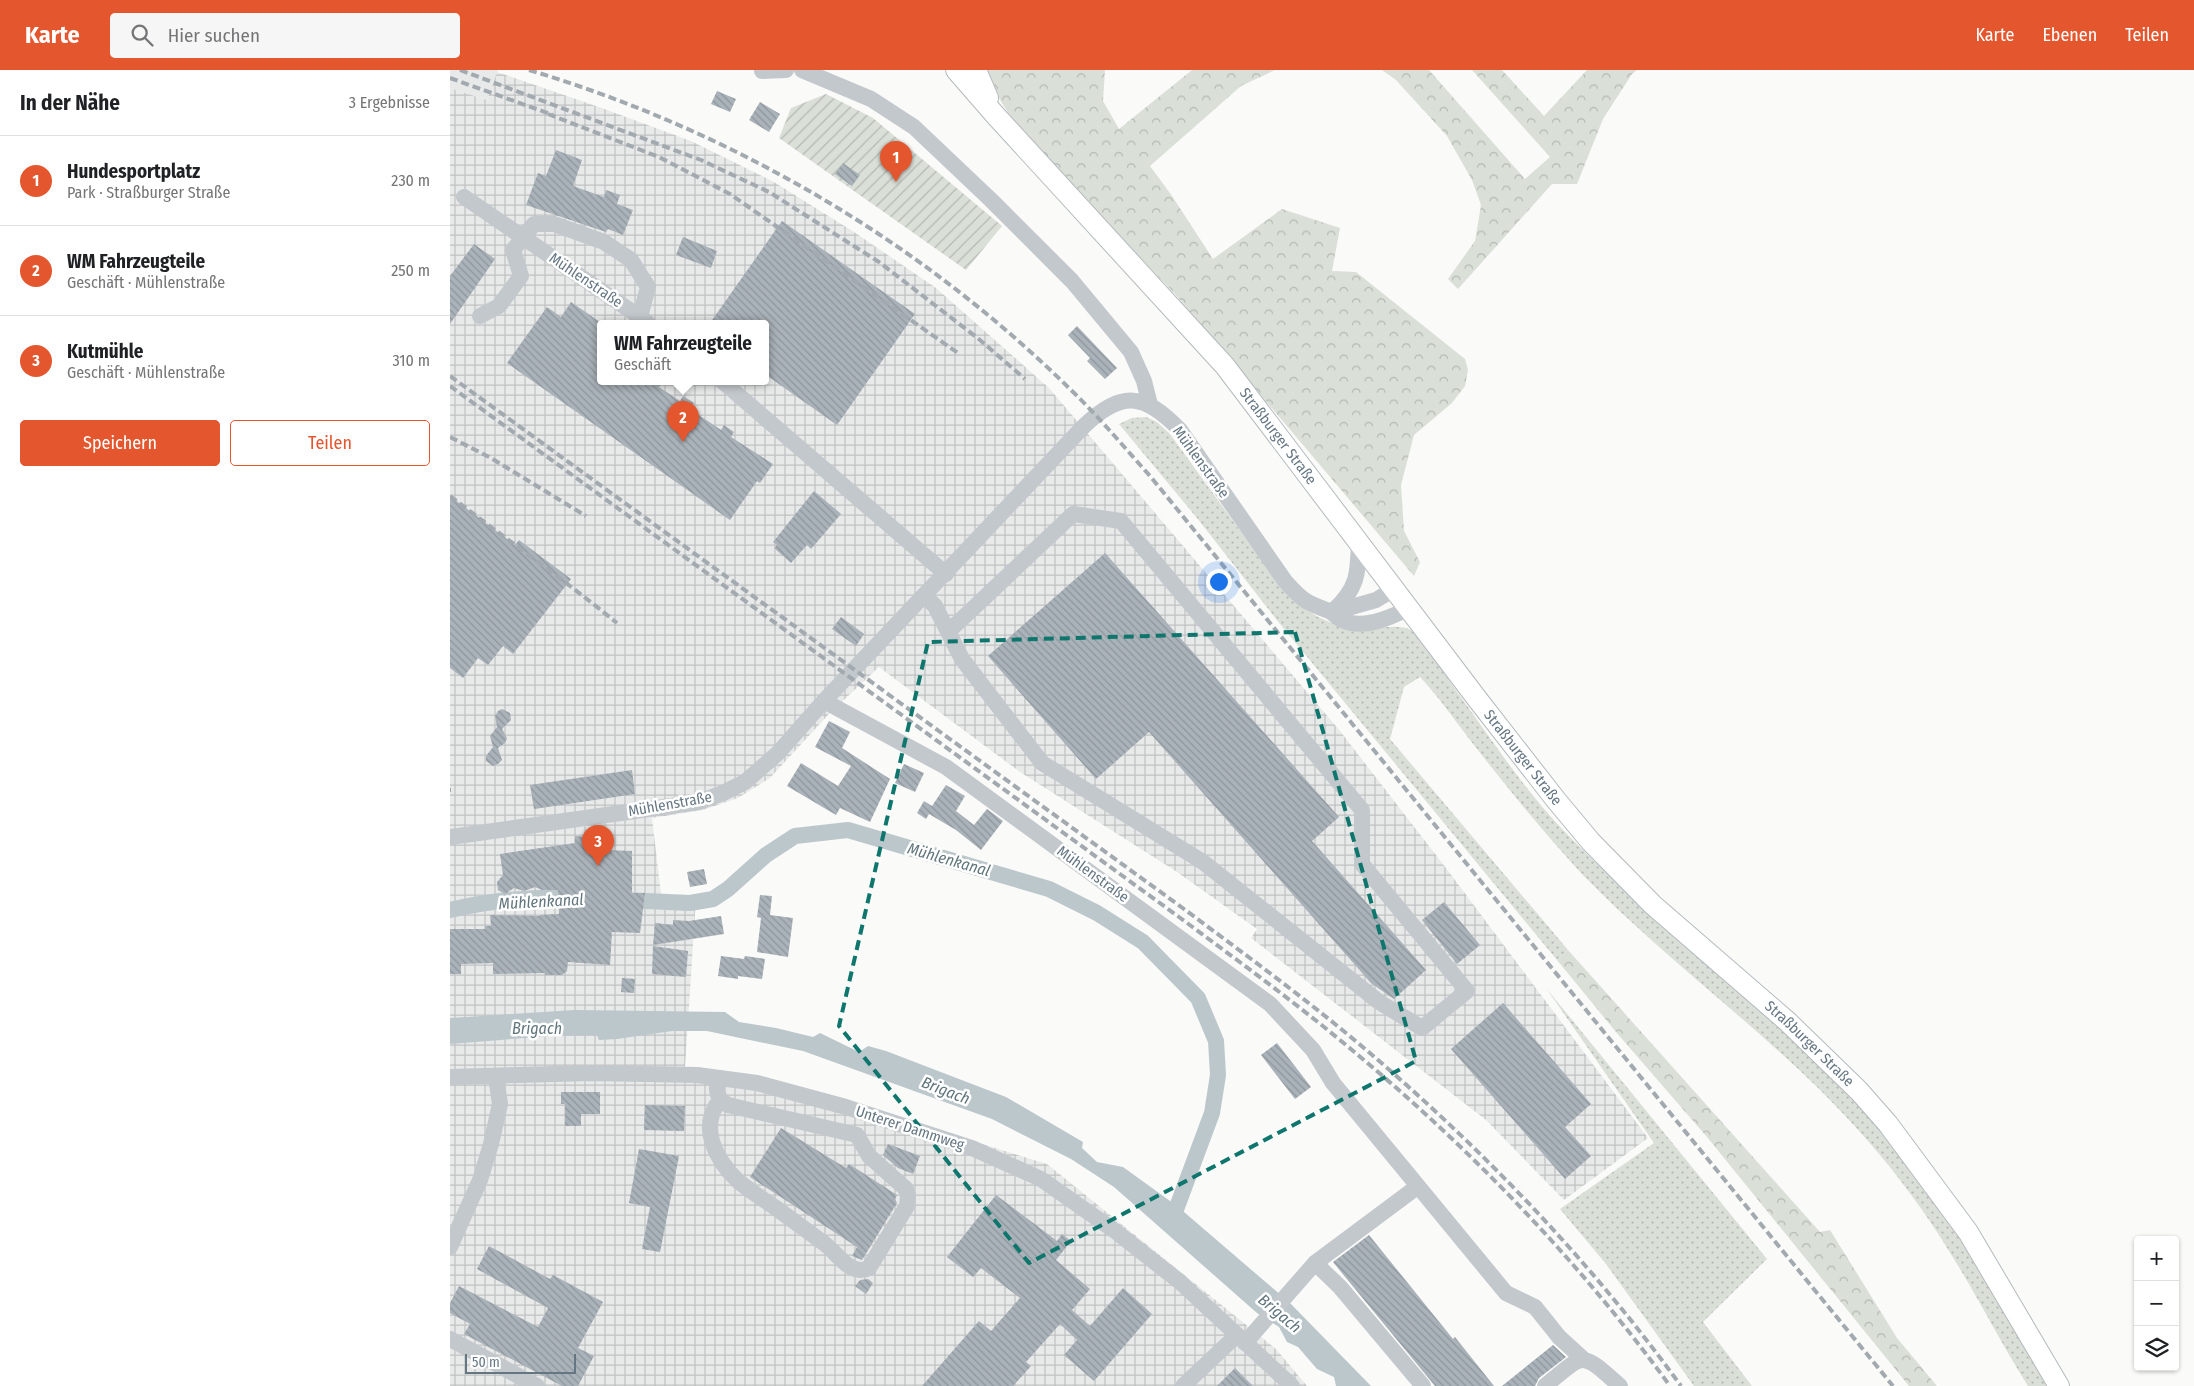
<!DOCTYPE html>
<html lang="de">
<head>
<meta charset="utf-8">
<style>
  body { margin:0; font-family:"Fira Sans Condensed",sans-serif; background:#f6f6f6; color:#202124 }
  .controls { position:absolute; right:15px; bottom:15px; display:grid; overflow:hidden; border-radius:5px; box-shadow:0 1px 4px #0004 }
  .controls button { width:45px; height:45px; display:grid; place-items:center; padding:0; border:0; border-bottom:1px solid #e0e0e0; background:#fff; color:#202124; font:25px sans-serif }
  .scale { position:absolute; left:15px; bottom:12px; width:111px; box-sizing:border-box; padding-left:5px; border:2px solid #657683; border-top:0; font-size:14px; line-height:18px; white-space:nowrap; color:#657683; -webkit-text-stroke:4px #fff; paint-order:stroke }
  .you { position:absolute; left:768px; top:511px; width:18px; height:18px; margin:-12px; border:4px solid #fff; border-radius:50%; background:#1a73e8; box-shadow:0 0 0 8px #1a73e833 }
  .badge { display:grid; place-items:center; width:32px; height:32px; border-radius:50%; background:#e4572e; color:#fff; font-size:16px; font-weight:700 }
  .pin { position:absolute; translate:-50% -41px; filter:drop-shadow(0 1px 2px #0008) }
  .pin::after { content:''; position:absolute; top:26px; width:18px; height:15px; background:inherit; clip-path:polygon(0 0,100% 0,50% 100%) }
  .popup { position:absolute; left:147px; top:250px; width:172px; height:65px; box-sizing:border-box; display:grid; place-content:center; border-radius:5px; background:#fff; filter:drop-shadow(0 1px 4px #0005); font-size:16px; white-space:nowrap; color:#757577 }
  .popup b { font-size:19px; color:#202124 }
  .popup::after { content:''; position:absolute; left:50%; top:100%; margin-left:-10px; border:10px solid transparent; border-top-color:#fff }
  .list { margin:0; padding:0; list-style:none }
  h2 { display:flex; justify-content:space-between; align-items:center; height:65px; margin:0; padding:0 20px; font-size:21px }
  h2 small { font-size:16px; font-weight:400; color:#757577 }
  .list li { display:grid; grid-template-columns:32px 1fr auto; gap:15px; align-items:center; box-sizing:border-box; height:90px; padding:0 20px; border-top:1px solid #e0e0e0 }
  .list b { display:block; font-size:19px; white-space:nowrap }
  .list p { margin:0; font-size:16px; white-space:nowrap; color:#757577 }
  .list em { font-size:16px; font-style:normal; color:#757577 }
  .actions { display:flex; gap:10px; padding:15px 20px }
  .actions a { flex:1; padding:11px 0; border:1px solid #e4572e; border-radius:5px; text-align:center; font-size:18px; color:#e4572e }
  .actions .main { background:#e4572e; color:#fff }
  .icon { flex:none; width:28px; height:28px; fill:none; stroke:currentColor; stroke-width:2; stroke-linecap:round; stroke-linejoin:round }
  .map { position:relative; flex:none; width:1744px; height:1316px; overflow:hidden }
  header { display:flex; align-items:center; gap:30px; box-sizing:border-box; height:70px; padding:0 25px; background:#e4572e; color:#fff }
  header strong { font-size:24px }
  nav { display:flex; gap:28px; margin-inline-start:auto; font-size:18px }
  .search { width:350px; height:45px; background:#f6f6f6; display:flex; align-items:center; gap:12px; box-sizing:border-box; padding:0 18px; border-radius:5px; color:#757577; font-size:19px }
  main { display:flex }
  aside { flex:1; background:#fff }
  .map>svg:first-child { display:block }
  .built { fill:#e8e9e9 }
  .industrial { fill:url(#industrial-grid); fill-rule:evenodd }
  .grass { fill:url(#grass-dots) }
  .forest { fill:url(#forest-crowns) }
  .garden { fill:url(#garden-furrows) }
  .water { fill:#bbc7cb }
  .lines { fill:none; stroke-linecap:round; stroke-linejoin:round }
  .canal { stroke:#bbc7cb; stroke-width:16 }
  .building { fill:url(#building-back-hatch) }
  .major-casing { stroke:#b5babe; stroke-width:22 }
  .minor { stroke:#c3c8cc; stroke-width:16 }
  .major { stroke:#fff; stroke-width:20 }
  .rail { stroke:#a2aab0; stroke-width:4; stroke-dasharray:8 4; stroke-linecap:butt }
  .marked { fill:none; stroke:#0f766e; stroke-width:4; stroke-dasharray:10 6; stroke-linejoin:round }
  .labels { text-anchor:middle; stroke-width:5; stroke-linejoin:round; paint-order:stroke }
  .street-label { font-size:15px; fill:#657683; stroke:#fff }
  .water-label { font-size:16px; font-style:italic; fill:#60757c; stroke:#fff }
</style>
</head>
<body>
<header>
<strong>Karte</strong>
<div class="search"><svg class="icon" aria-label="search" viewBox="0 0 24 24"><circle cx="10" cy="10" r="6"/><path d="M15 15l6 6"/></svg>Hier suchen</div>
<nav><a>Karte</a><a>Ebenen</a><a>Teilen</a></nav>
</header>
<main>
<aside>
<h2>In der Nähe<small>3 Ergebnisse</small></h2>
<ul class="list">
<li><span class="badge">1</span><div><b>Hundesportplatz</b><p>Park · Straßburger Straße</p></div><em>230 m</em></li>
<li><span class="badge">2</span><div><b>WM Fahrzeugteile</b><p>Geschäft · Mühlenstraße</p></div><em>250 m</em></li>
<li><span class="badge">3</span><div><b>Kutmühle</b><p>Geschäft · Mühlenstraße</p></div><em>310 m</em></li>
</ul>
<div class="actions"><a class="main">Speichern</a><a>Teilen</a></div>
</aside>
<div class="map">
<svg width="1744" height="1316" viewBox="0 0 1744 1316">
  <defs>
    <pattern id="industrial-grid" width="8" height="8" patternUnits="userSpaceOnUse" patternTransform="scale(1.25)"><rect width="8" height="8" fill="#e8e9e9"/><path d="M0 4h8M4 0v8" fill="none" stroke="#c0c1c2"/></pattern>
    <pattern id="grass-dots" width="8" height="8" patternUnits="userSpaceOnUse" patternTransform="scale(1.25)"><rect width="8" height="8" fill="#dadfd7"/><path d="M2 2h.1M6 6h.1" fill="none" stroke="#b4b9b4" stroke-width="1.8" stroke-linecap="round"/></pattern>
    <pattern id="forest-crowns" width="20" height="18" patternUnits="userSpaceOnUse" patternTransform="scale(1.25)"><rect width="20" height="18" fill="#dadfd7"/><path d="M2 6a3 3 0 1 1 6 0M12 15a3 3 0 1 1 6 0" fill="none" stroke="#b4b9b4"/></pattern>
    <pattern id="garden-furrows" width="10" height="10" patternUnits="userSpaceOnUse" patternTransform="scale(1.25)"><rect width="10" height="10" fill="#dadfd7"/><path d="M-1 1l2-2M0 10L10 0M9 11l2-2" fill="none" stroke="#b4b9b4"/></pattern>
    <pattern id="building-back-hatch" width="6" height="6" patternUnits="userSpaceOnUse" patternTransform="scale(1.25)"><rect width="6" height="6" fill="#aab3b9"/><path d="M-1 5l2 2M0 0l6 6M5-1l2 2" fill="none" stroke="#8e969c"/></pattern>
  </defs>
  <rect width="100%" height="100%" fill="#fafaf8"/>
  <polygon class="built" points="0,0 48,0 37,30 0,18"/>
  <path class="industrial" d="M47,2L149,37L241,71L324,112L404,162L486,218L599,318L890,661L996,798L1198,1068L1114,1130L1036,1050L801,868L807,859L727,802L570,702L429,597L379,644L320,708L288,728L253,740L202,748L211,824L246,828L235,998L314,1007L597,1094L826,1279L857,1316H0V18L37,30ZM150,253H316V311H150Z"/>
  <g class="grass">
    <path d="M696,347L707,352L720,364L828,513C856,544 878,558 921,558C935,558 950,554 963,561C977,577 989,596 1001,613C1037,663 1071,716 1113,760C1213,863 1330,947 1426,1055C1495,1133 1545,1227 1599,1316H1578C1552,1275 1530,1231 1504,1189C1480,1149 1449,1106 1418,1071C1332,972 1223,898 1132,804C1092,761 1056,716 1020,670C1004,649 988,626 970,607L954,617L940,669L1118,880L1107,890L830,554L747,448L669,354L682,348Z"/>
    <polygon points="1096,918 1317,1189 1253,1252 1302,1316 1244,1316 1156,1194 1110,1139 1204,1073"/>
  </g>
  <g class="forest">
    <path d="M535,0H655L653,31L669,59L742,0H825L791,16L700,96L722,126L763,189L832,139L890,158L882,201L906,202L1015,289L1018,300L1015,316L1002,333L964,365L951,415L954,461L970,492L964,506L725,224L581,74C562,51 547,27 535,0Z"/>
    <polygon points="932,0 979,0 1075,109 1100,87 1022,0 1052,0 1094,46 1137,0 1187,0 1182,4 1153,49 1127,114 1102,114 1008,219 998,209 1025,171 1031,135 1022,110 997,66 946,10"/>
    <polygon points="1118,880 1370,1162 1380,1160 1447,1268 1487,1316 1459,1316 1257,1067 1166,962 1107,890"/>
  </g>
  <polygon class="garden" points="376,24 423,48 552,156 516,200 329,68 341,38"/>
  <polygon class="water" points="125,940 275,942 289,952 326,958 363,967 370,963 409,982 418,976 436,981 556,1027 633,1072 632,1078 647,1092 673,1097 727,1136 840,1233 921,1316 886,1316 884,1307 867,1299 848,1277 837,1272 829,1257 807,1243 664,1117 621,1089 542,1049 353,981 257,961 222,961 167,969 149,970 147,965 99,966 0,974 0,948"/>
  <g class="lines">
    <g class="canal">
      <polyline points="174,830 240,833 263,829 278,819 316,785 345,766 398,760 599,819 647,843 693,872 748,928 766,971 768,1005 762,1043 721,1153"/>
      <path d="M0,840C42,830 86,826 129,828"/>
    </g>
  </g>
  <g class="building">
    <polygon points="267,21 286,29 280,42 261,34"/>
    <polygon points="310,32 330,44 319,62 299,50"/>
    <polygon points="106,80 132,90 123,116 154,127 156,120 170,125 167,134 183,140 173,165 158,159 156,162 76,135 88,103 96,106"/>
    <polygon points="393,93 410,105 402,116 385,104"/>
    <polygon points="332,151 465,244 387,355 316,305 316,253 260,253"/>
    <polygon points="233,167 267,181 261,198 226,185"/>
    <polygon points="24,174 45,189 0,254 0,206"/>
    <polygon points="121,232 150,252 150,311 214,311 209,317 230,331 233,326 244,333 240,339 271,360 274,355 284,362 281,367 323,394 310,413 307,411 280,450 57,293 97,237 111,247"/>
    <polygon points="627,256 667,298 655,309 637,291 640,288 618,265"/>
    <polygon points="364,421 391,444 361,479 357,475 341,493 324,478 327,475 323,472"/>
    <polygon points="0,426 65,475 69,470 121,509 63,584 53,576 38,595 28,588 13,608 0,598"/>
    <polygon points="655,483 889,747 862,771 976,900 944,929 921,913 699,662 646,709 538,586"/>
    <polygon points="391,547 414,564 406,576 382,559"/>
    <polygon points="52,639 60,643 61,650 52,659 57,668 55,673 48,678 52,690 48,694 43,696 36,691 36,686 43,677 40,666 47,657 45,646 48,641"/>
    <polygon points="379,651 400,662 392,678 440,709 420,752 390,738 386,745 337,716 351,693 388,716 401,696 365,677"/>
    <polygon points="454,694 474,703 465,722 445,713"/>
    <polygon points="182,700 185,724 84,739 80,715"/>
    <polygon points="496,715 515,726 506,741 524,755 537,739 553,751 531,780 506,760 479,744 476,749 467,743 474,731 482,736"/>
    <polygon points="125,766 157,768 156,780 182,781 182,823 195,823 190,863 162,862 160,895 118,892 117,901 112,905 95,905 95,903 43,904 43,893 11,894 11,904 0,904 0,859 35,859 35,856 41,856 40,845 90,846 90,845 109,844 108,820 92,820 85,817 74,821 64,818 55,824 48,820 47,812 53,805 50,784 125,773"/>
    <polygon points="254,799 257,814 240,817 237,802"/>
    <polygon points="310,825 322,826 320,845 343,848 338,887 307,882 311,848 307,847"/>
    <polygon points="994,832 1030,875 1007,894 972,850"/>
    <polygon points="271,846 274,864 203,875 205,853 223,855 223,850 239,851"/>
    <polygon points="203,876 238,881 236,907 202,904"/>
    <polygon points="271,886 294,889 295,886 315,889 312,909 288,906 288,909 268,906"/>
    <polygon points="172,908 185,909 184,923 171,922"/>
    <polygon points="1053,933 1141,1034 1115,1057 1141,1086 1115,1109 1001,979"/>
    <polygon points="827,973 861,1017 845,1029 811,985"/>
    <polygon points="111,1022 150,1022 150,1044 131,1044 131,1056 115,1056 115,1034 111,1034"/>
    <polygon points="195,1035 235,1036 234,1061 194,1060"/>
    <polygon points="331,1058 396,1098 399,1094 447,1125 445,1129 447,1133 412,1190 402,1186 407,1177 300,1107"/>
    <polygon points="438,1074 470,1086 463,1104 448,1098 433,1085"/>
    <polygon points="189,1079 229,1086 210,1182 192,1179 200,1137 179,1133"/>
    <polygon points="546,1125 607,1171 612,1164 621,1171 606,1190 640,1219 622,1240 640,1256 673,1218 702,1244 644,1311 614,1285 627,1270 610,1254 576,1292 581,1296 563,1316 472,1316 529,1251 541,1261 570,1228 531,1198 523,1207 497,1187"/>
    <polygon points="919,1165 1003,1269 1005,1267 1044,1316 985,1316 896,1208 883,1192"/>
    <polygon points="39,1176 100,1209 103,1205 153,1232 128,1278 144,1286 128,1316 112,1316 14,1264 20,1254 0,1243 0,1233 9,1216 88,1257 98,1238 27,1199"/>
    <polygon points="418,1209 423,1213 416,1224 405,1216 410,1210"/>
    <polygon points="1103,1275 1116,1287 1089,1308 1085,1316 1052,1316"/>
    <polygon points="785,1298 803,1316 767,1316"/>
  </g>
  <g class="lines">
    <g class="major-casing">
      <g id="major">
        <path id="s1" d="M506,0L546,46L775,296L1028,630L1106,730L1141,772L1203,835L1337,951L1409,1021L1438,1054L1518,1162L1609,1316"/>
        <polyline points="526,0 538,28"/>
      </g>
    </g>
    <g class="minor">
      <polyline points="352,0 421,29 464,57 541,130 622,211 681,282 694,311 700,335"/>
      <polyline points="312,1 336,0"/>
      <polyline points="14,127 197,252"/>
      <polyline points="30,246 49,236 71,206 63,180 84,154 104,154 154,172 181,190 198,217 190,247"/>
      <polyline points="272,311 496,504"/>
      <polyline points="475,526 485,536 512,589 592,693 753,792 929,932 972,958 1017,921 912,794 912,740 671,451 623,444 498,562"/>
      <path d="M882,542C908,518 908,505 909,471"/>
      <polyline points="884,542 926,530 944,519"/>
      <polyline points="374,631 496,697 820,934 863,980 883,1013 1056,1223 1085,1237 1109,1267 1132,1288"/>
      <path d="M0,767L249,732L273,723L295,712L328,683L374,631L634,356C672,320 694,323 730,360L835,511C853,531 855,532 879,541C884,543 887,548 892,550C913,560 940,548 959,538"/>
      <polyline points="0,1007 142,1003 247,1005 307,1013 396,1037 522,1078 591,1109 665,1161 730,1212 842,1316"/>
      <path d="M267,1008C266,1021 266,1028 278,1035L407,1065L419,1086L456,1119L458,1126L457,1136L419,1198C401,1207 388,1184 375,1174C359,1162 342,1150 326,1138C313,1129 300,1121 288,1111C266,1090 248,1057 270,1030"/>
      <polyline points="0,1177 30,1110 41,1074 50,1034 46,1007"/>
      <polyline points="865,1193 890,1217 973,1316"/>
      <polyline points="0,1269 87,1316"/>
      <polyline points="795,1273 865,1193 967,1117"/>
      <polyline points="733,1316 787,1265"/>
      <path d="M1095,1316C1136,1282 1130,1281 1170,1316"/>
    </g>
    <use href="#major" class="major"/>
    <g class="rail">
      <polyline points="10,0 251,90 319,122 429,192 530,270 575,309"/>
      <path d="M79,0C282,61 470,171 621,320C649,347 674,377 700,406L1443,1316"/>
      <polyline points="0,8 103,45"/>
      <polyline points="98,44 209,87 280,124 508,283"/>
      <path d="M0,306L734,839C793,883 852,926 908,973C1028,1074 1139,1189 1231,1316"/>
      <path d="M0,316L729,847C787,890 846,933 902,980C1020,1078 1129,1191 1220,1316"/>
      <polyline points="0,367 41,388 136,446"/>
      <path d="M0,426C56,469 113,509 167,553"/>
      <polyline points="0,720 1,720"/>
    </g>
  </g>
  <path class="marked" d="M845,562L966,991L579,1193L389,956L478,572Z"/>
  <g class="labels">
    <g class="street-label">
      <text transform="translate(136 210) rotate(34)" y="5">Mühlenstraße</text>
      <text dy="5" stroke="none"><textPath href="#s1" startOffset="488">Straßburger Straße</textPath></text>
      <text transform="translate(751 392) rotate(54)" y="5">Mühlenstraße</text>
      <text dy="5" stroke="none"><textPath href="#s1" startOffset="892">Straßburger Straße</textPath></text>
      <text transform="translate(220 734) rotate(-10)" y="5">Mühlenstraße</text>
      <text transform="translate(643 804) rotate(36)" y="5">Mühlenstraße</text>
      <text dy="5" stroke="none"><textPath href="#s1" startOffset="1298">Straßburger Straße</textPath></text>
      <text transform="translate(460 1058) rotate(18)" y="5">Unterer Dammweg</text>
    </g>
    <g class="water-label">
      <text transform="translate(499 789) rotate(16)" y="6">Mühlenkanal</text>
      <text transform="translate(91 831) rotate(-3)" y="6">Mühlenkanal</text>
      <text x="87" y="964">Brigach</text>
      <text transform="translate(496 1020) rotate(21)" y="6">Brigach</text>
      <text transform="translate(830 1243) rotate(40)" y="6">Brigach</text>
    </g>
  </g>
</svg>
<div class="controls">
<button>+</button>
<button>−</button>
<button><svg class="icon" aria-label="layers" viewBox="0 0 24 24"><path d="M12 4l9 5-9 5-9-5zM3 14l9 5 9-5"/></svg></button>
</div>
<div class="scale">50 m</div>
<div class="you"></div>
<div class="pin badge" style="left:446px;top:112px">1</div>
<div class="pin badge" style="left:233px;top:372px">2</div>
<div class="popup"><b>WM Fahrzeugteile</b>Geschäft</div>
<div class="pin badge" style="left:148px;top:796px">3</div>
</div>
</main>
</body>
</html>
